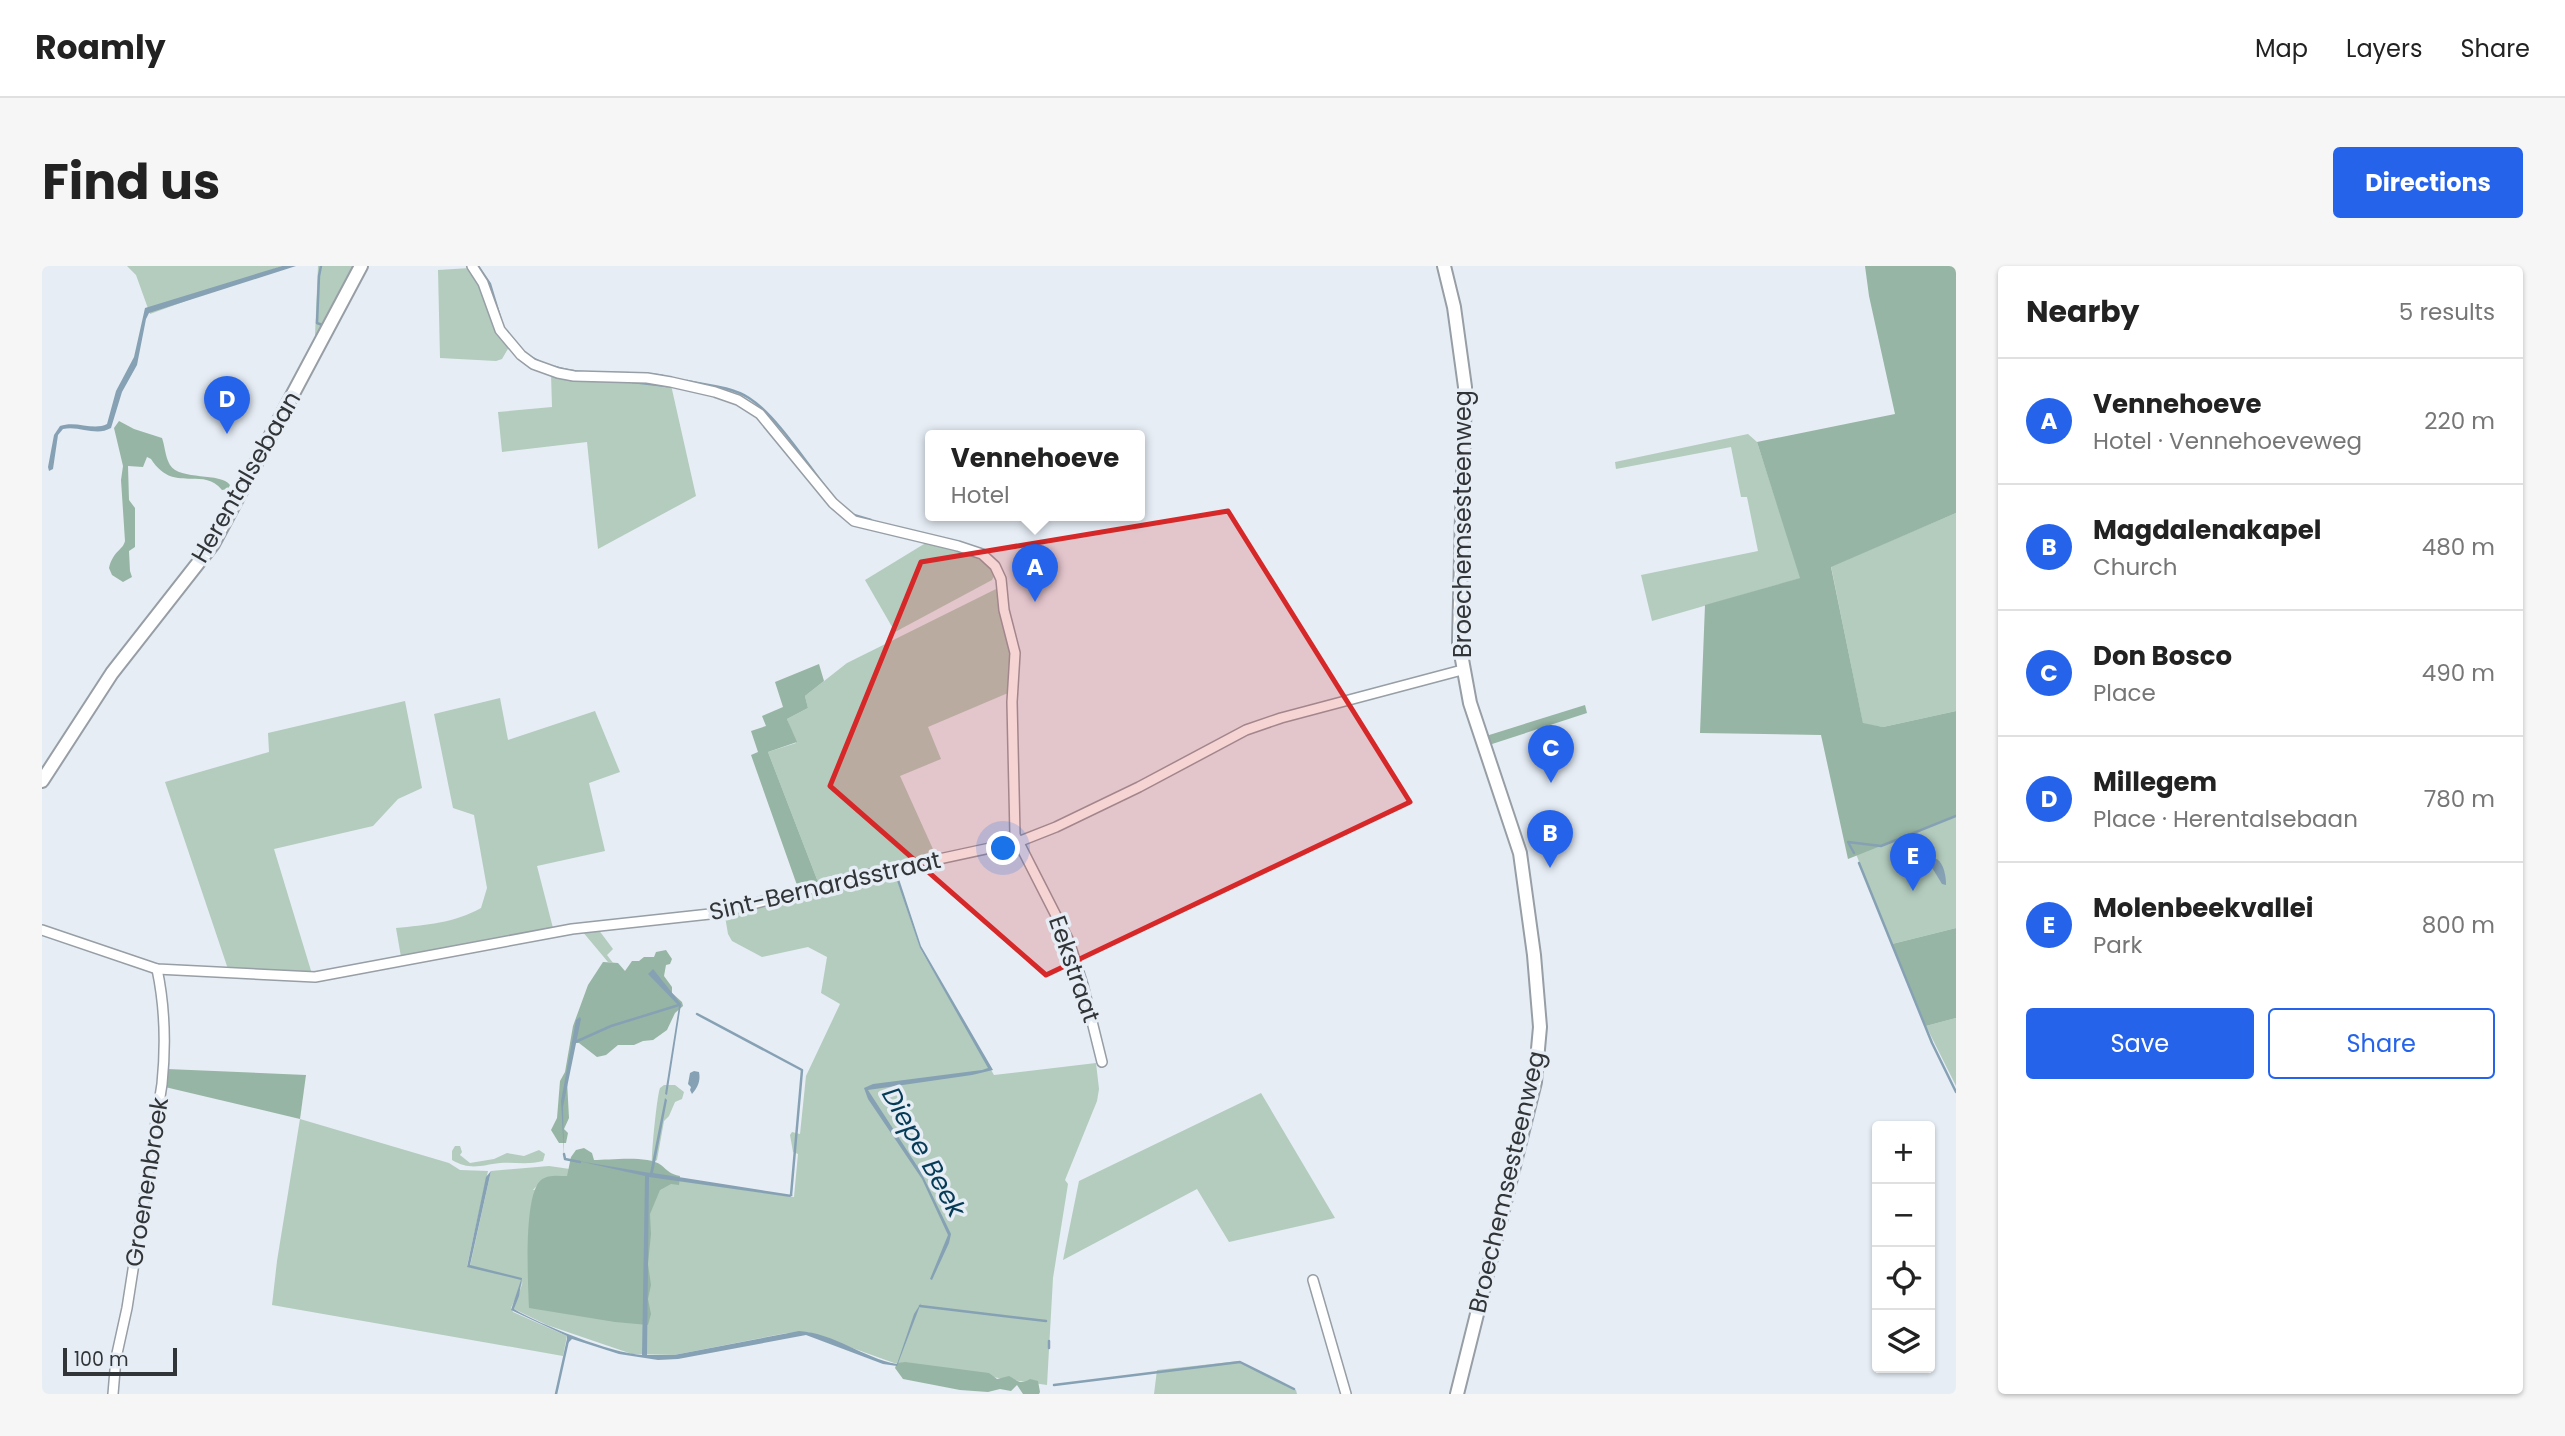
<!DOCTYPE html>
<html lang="en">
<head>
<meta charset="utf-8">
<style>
  body { margin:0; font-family:Poppins,sans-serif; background:#f6f6f6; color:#222 }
  .controls { position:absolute; right:21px; bottom:21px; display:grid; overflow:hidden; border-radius:7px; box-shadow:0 2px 5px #0004 }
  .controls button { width:63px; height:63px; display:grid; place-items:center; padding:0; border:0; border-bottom:2px solid #e0e0e0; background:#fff; color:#222; font:35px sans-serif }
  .scale { position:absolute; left:21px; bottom:18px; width:114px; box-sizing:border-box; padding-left:7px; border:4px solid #323538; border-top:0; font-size:19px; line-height:24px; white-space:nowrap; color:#323538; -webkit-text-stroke:5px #e6edf5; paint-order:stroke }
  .you { position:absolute; left:962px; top:583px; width:24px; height:24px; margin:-18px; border:5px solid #fff; border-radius:50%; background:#1a73e8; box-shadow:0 0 0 10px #1a73e833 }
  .badge { display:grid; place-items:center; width:46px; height:46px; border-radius:50%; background:#2563eb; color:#fff; font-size:23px; font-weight:700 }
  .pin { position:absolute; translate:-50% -58px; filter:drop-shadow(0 2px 4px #0008) }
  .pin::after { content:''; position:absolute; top:37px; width:24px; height:21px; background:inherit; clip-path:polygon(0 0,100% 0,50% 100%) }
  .popup { position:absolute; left:883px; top:164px; width:220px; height:91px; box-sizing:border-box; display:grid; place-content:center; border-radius:7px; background:#fff; filter:drop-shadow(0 2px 5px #0005); font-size:23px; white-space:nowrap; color:#767676 }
  .popup b { font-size:26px; color:#222 }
  .popup::after { content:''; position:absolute; left:50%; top:100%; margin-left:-14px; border:14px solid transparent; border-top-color:#fff }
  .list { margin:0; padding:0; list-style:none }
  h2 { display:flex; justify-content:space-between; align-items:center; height:91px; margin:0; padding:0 28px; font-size:30px }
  h2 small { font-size:23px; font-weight:400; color:#767676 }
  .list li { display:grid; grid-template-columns:46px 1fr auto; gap:21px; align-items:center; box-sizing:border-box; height:126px; padding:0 28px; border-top:2px solid #e0e0e0 }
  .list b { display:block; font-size:26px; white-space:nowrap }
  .list p { margin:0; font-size:23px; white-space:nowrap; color:#767676 }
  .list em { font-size:23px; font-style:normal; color:#767676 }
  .actions { display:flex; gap:14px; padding:21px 28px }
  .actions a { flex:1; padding:16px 0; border:2px solid #2563eb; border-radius:7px; text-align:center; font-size:24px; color:#2563eb }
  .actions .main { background:#2563eb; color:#fff }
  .icon { flex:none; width:38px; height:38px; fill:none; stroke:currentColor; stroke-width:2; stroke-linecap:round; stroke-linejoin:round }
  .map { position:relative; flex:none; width:1914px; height:1128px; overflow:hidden; border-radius:7px }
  header { display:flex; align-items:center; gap:42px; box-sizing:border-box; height:98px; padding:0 35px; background:#fff; border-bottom:2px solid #e0e0e0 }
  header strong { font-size:33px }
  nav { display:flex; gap:38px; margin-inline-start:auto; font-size:24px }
  .intro { display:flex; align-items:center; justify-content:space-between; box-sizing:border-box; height:168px; padding:0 42px }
  h1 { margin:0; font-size:49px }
  .button { padding:18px 32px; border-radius:7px; background:#2563eb; color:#fff; font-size:24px; font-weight:700 }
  main { display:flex; gap:42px; padding:0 42px }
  aside { flex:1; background:#fff; border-radius:7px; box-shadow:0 2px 5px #0004 }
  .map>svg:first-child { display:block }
  .green { fill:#b3ccbe }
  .forest { fill:#97b5a4 }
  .water { fill:#86a1b4 }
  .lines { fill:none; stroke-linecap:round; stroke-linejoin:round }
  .stream { stroke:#86a1b4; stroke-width:2.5 }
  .street-casing { stroke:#979ea5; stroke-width:12 }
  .secondary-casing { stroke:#979ea5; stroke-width:16 }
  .street { stroke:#fff; stroke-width:9 }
  .secondary { stroke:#fff; stroke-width:12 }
  .marked { fill:#d62828; fill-opacity:0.2; stroke:#d62828; stroke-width:5; stroke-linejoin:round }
  .labels { text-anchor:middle; stroke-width:7; stroke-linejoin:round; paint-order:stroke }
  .street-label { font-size:24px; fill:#323538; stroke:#e6edf5 }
  .water-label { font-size:26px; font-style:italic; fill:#063b57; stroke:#e6edf5 }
</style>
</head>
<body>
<header>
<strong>Roamly</strong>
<nav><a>Map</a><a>Layers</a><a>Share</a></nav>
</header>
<div class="intro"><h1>Find us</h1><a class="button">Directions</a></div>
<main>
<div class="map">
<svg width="1914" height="1128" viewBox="0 0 1914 1128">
  <rect width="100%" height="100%" fill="#e6edf5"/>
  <g class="green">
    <polygon points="85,0 240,0 108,48 94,9"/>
    <polygon points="276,0 314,0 276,72 273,69"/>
    <path d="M428,2C444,29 447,59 467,81L460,93L454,95L398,92L396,4Z"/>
    <polygon points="509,108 629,119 654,230 556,283 545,176 460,186 456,146 510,141"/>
    <polygon points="1706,168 1715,176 1759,312 1610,355 1599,309 1716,285 1705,231 1699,231 1689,181 1574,203 1573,196"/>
    <polygon points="1914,247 1914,445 1841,461 1821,458 1789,300"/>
    <polygon points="887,275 938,290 953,308 950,314 853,366 823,314"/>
    <polygon points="956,322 970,380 966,427 886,461 899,493 858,510 895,592 776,616 726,486 754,477 745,453 766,442 763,430 805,397"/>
    <path d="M458,432L466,474L553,445L578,506L547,517L563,585L495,600L511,662L359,691L354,662C384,659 412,657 439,642L445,622L432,549L411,542L392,448Z"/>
    <polygon points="363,435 380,522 356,533 331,560 232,583 270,708 186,703 123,516 227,486 226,467"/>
    <polygon points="1914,548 1914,662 1850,678 1814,588"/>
    <path d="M853,608L879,684L952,809L1054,797L1057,823L1055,835L1023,914L1026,918L1011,1012L1005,1119L852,1097L766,1066L745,1067L632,1089L590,1088L505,1059L472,1043L481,1015L469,1042L471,1046L525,1070L521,1090L230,1039L235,995L258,853L407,897L418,904L446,905L425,1000H428L449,905L507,900L528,903L525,911C509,910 502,911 491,924L607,910L752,931L756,888L751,886L748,869L750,866L758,868L764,810L798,738L779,727L785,691L766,681L720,691L690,675L686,668L683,650L795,620Z"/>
    <polygon points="556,663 571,683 565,689 571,697 566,696 540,665"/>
    <polygon points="1914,752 1914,820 1884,760"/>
    <path d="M622,819H633L642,826L640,833L633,836L627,850L622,855L615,894L610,897C609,890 615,829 618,822Z"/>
    <polygon points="1219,827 1293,952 1187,976 1155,923 1021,994 1037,915"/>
    <path d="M413,880H418L420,886L418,889L428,897L452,893L465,887L482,890L497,884L503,888L501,895C486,899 474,896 458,897C439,899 429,905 410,894V885Z"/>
    <polygon points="1197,1095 1254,1124 1255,1128 1112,1128 1115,1104"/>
  </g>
  <g class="forest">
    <polygon points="1823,0 1914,0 1914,247 1789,301 1821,457 1841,461 1914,445 1914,550 1806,593 1779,469 1658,467 1663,339 1758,312 1715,176 1853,148 1827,30"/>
    <path d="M77,155L92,163L120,172C123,180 123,191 128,199C138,215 179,206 188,219L186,223L180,224C160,199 132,229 109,193L105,191L101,201L86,200L87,234L93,242V281L87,285L88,305L90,311L81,316L70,309L67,302C71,285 81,284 83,275L79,214L81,200L72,162Z"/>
    <polygon points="777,398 782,415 763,430 766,442 745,453 755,476 726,486 776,616 756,622 709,489 716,486 709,465 724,460 720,450 741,441 733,416"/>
    <polygon points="1543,439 1545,447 1447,479 1444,470"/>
    <polygon points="1914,662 1914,752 1884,760 1850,678"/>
    <polygon points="624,684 630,693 628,698 624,699 622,710 630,721 630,727 640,736 641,740 633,747 625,764 611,774 601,775 592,779 576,779 564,789 555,791 537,777 533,777 525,815 527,852 522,863 526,867 524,877 517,877 509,864 515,852 518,815 523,806 531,760 546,719 561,696 576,697 583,705 590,695 597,695 602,691 612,691 614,686"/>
    <polygon points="125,803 264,809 258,853 123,821"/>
    <path d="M542,882L550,887L552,894C568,894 606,889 619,899C626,905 628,908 638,910L637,919L629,918L618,924L608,948L609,968L606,998L609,1019L606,1033L609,1048L606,1059L573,1056L487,1042C486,1016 481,929 499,914C507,908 517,910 525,910L529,891L534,884Z"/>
    <path d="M863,1096L947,1107L955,1113L967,1110C976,1115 978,1119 988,1113L996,1115L998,1126L997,1128H981L975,1119L969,1125L958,1123L946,1126L918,1124L861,1113L853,1102L855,1097Z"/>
  </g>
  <g class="water">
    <path d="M240,0H254L107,47L104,53L95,99L80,126L69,162C54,171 37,159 21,163L16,169L11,203L7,205L6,201L12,169L18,160C34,154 51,165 65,158L74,125L92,91L103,42Z"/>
    <path d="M1895,593C1902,598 1904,610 1904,619L1900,618L1889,600L1890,594Z"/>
    <polygon points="862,606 856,610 879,680 951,804 930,809 826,824 879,906 909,968 907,977 890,1014 888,1013 906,969 880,913 826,833 822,822 831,818 940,804 946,802 878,682 853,609"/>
    <polygon points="611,703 639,738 625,829 623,828 637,740 606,708"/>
    <polygon points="538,751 539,753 521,841 522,890 519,835 534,754"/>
    <path d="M652,805L657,806C659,816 655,822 650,828L648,824L649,821L646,818L648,807Z"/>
    <path d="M623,832L625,834L611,907L751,929L748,931L607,911L605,1089H632L757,1065C792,1067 821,1092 855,1098L872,1048L879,1037L855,1100L841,1098L764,1069L636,1093L616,1094L577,1088L530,1073L525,1078V1070L469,1044L479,1014L425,1001L444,911L449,905L428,999L480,1012L477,1030L472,1043C499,1059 569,1087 600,1089L603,910L536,895L608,907Z"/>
  </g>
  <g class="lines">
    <g class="stream">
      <polyline points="279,0 277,10 275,57 283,60"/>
      <polyline points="436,0 448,18 458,51"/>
      <polyline points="487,90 500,97"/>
      <path d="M513,101C547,112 585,103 621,110"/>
      <path d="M645,115C665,119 690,121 707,132C734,149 765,198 785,223"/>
      <polyline points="590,116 625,120"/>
      <polyline points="812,249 829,254"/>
      <polyline points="1812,587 1806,576 1839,580 1914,550"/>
      <polyline points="1817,597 1890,777 1914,826"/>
      <polyline points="655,748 760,804 749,929"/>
      <polyline points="531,777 569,760 637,739"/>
      <polyline points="522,888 523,893 538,896"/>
      <polyline points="878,1040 1004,1055"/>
      <polyline points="1007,1075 1007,1082"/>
      <polyline points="1012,1119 1198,1096 1252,1123"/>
      <polyline points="514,1128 526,1074"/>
    </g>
    <g class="street-casing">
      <g id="street">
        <polyline points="430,0 441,17 458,64 479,89 491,98 516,107 532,110 605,112 629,116 673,126 696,134 718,148 791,237 812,255 916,280 940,288 953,300 959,313 962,344 973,387 970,436 973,569 1027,675 1041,719 1060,796"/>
        <polyline points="0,664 115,703 273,711 530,663 677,647 809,612 976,576 1014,561 1097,521 1204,464 1239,452 1420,404"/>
        <polyline points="1271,1014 1304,1128"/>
        <path d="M71,1128L74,1092L85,1042L120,818C124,779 123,741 115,703"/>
      </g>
    </g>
    <g class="secondary-casing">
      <g id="secondary">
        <polyline points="1402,0 1412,41 1423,121 1417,377 1428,437 1478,587 1492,689 1498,761 1493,816 1415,1128"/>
        <polyline points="0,515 70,407 171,278 319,0"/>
      </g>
    </g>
    <use href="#street" class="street"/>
    <use href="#secondary" class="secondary"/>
  </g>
  <path class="marked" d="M1186,245L1368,536L1004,709L788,520L879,296Z"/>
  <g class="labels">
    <g class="street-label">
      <text transform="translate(204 211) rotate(-60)" y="8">Herentalsebaan</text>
      <text transform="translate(1421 258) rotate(-90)" y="8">Broechemsesteenweg</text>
      <text transform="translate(783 620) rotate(-13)" y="8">Sint-Bernardsstraat</text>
      <text transform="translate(1032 703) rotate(71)" y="8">Eekstraat</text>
      <text transform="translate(105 916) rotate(-81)" y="8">Groenenbroek</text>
      <text transform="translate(1465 916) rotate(-77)" y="8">Broechemsesteenweg</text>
    </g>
    <g class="water-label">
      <text transform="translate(882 886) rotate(61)" y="9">Diepe Beek</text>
    </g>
  </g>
</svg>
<div class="controls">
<button>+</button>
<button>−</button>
<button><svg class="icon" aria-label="locate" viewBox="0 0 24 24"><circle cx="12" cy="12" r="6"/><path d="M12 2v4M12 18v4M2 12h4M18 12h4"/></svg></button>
<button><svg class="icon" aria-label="layers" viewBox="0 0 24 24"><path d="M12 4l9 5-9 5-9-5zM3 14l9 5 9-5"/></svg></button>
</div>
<div class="scale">100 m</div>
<div class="you"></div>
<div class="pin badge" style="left:993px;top:336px">A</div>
<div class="popup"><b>Vennehoeve</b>Hotel</div>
<div class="pin badge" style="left:1508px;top:602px">B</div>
<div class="pin badge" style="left:1509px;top:517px">C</div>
<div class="pin badge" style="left:185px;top:168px">D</div>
<div class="pin badge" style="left:1871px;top:625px">E</div>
</div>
<aside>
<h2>Nearby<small>5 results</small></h2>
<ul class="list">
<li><span class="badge">A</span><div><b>Vennehoeve</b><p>Hotel · Vennehoeveweg</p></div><em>220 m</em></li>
<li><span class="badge">B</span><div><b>Magdalenakapel</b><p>Church</p></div><em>480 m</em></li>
<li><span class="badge">C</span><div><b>Don Bosco</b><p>Place</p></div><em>490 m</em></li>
<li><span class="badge">D</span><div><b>Millegem</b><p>Place · Herentalsebaan</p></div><em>780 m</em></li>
<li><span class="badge">E</span><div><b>Molenbeekvallei</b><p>Park</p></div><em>800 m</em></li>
</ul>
<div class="actions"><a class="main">Save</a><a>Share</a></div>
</aside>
</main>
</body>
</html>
